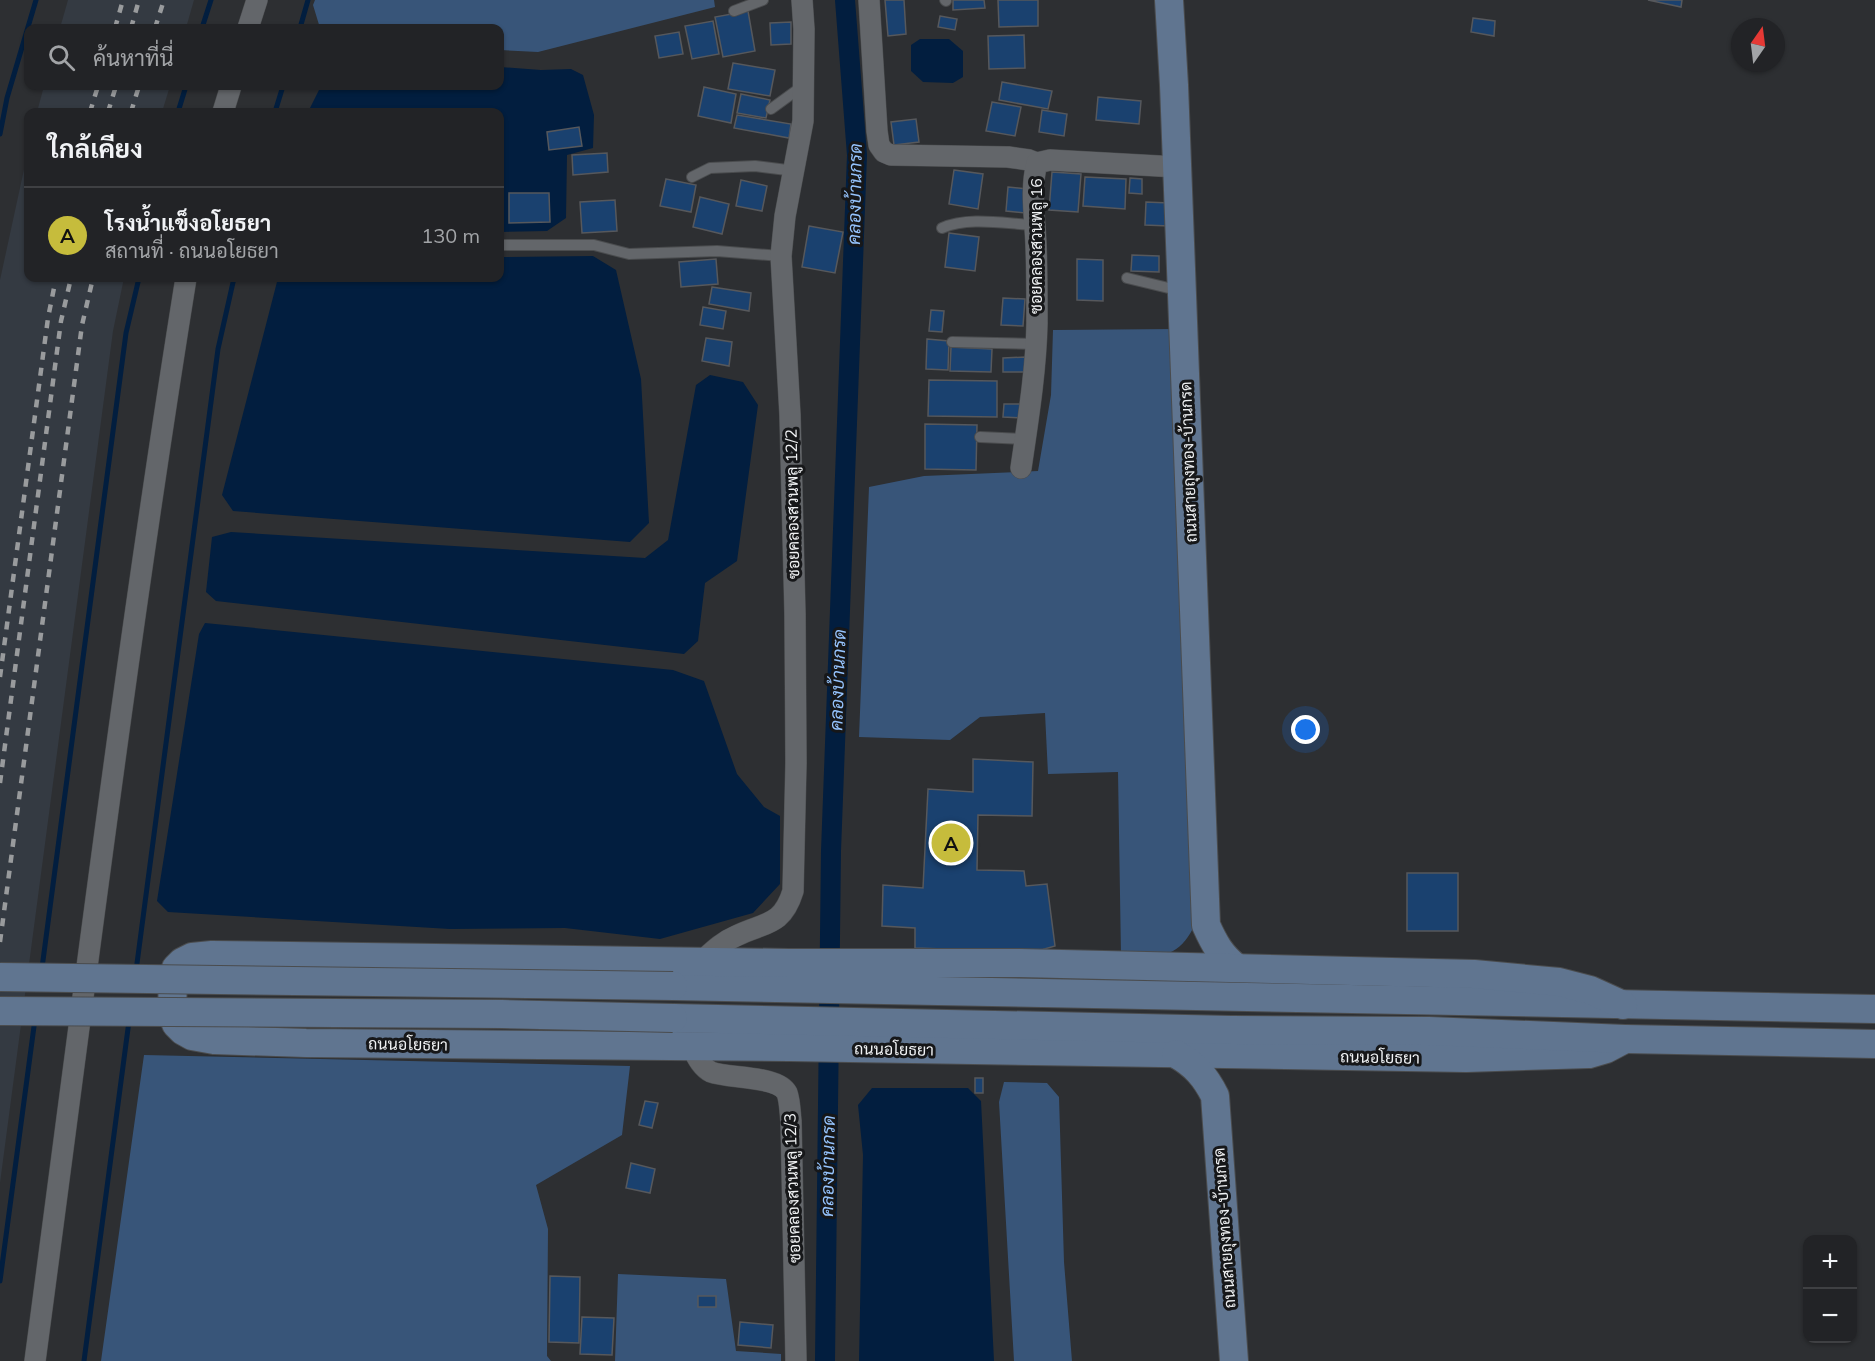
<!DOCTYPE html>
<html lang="th">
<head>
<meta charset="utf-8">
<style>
  body { margin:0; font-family:Mulish,Sarabun,sans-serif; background:#2a2b2e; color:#f1f3f6 }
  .controls { position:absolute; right:18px; bottom:18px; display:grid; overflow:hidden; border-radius:12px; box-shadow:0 2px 4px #0004 }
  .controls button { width:54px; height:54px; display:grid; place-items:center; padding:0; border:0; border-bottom:2px solid #3f4043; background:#222326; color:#f1f3f6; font:30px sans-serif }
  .compass { position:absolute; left:1731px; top:18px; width:54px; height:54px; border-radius:50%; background:#222326; box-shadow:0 2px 4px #0004; rotate:14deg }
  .you { position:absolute; left:1306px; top:730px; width:21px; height:21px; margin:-15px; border:4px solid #fff; border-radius:50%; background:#1a73e8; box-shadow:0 0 0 9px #1a73e833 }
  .badge { display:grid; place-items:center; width:39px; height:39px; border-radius:50%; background:#c6bc3c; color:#111; font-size:20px; font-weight:700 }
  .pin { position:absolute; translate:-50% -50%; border:3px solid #fff; box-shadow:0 2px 6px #0006 }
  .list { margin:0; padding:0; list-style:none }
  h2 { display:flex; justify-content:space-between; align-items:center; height:78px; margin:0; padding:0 24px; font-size:26px }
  h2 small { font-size:20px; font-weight:400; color:#a2a4a7 }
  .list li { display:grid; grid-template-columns:39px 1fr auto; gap:18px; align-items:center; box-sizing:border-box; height:96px; padding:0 24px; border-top:2px solid #3f4043 }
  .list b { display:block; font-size:22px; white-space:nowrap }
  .list p { margin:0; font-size:20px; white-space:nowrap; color:#a2a4a7 }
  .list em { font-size:20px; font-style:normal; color:#a2a4a7 }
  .icon { flex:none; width:33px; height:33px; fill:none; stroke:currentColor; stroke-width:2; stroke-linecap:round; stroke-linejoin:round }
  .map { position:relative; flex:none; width:1875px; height:1361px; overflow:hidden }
  .search { position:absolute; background:#222326; box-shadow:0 2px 4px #0004; left:24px; top:24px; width:480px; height:66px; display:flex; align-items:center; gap:15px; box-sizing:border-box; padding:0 21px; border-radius:12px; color:#a2a4a7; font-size:22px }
  .panel { position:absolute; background:#222326; box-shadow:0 2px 4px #0004; left:24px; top:108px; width:480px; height:174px; border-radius:12px }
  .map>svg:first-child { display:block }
  .built { fill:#343a42 }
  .green { fill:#385579 }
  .water { fill:#021e3f }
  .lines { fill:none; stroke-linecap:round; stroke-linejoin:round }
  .stream { stroke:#021e3f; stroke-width:5 }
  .canal { stroke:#021e3f; stroke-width:20 }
  .building { fill:#1a416f; stroke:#56585c; stroke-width:1.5 }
  .lane-casing { stroke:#4a4c4e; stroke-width:12 }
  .street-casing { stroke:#4a4c4e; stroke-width:22 }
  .secondary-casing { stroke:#4a4c4e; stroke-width:30 }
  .lane { stroke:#63666a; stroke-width:10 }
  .street { stroke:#63666a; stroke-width:21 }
  .secondary { stroke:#607590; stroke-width:28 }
  .rail { stroke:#999b9d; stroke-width:4.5; stroke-dasharray:8 8; stroke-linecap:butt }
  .secondary-bridge-casing { stroke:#4a4c4e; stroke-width:30; stroke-linecap:butt }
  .secondary-bridge { stroke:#607590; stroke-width:28 }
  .labels { text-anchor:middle; stroke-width:6; stroke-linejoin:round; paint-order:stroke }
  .street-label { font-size:16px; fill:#f0f2f4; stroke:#161719 }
  .water-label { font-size:18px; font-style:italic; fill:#95c3fd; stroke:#161719 }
</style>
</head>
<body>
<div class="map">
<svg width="1875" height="1361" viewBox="0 0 1875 1361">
  <rect width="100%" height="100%" fill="#2d2f32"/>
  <g class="built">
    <polygon points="68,0 194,0 186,28 60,28"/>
    <polygon points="44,86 170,86 162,112 37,112"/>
    <polygon points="28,151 28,278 124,278 113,331 0,1183 0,280"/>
  </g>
  <g class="green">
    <polygon points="315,0 714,0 715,7 538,52 500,50 500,28 320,28 313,5"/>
    <path d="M1177,329L1196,922C1178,962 1160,955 1121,956L1118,772L1048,774L1045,713L980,717L950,740L859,737L869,487L924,476L1038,471L1051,395L1053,330Z"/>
    <polygon points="144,1055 630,1066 622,1135 536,1185 548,1229 547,1356 551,1361 101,1361"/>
    <polygon points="1004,1082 1047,1083 1059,1097 1064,1262 1072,1361 1014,1361 999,1102"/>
    <polygon points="618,1274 726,1279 736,1351 781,1354 781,1361 615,1361"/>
  </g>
  <g class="water">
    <polygon points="920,39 949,39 963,51 963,77 953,83 923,82 911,71 911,45"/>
    <polygon points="500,67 541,70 571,69 583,75 594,115 593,148 567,155 566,218 547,231 500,232 500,112 308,112 321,86 500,86"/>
    <polygon points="593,256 616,270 641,379 649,523 630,542 233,511 222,495 278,278 500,278 500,257"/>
    <polygon points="710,375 743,382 758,405 737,561 705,583 698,641 684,654 216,601 206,592 212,537 231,532 645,558 668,540 696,385"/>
    <polygon points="205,623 673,670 704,681 737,774 764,807 780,816 780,884 753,913 660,939 565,928 450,929 168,912 157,901 199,634"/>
    <polygon points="872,1088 968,1088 981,1101 994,1361 859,1361 863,1155 858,1105"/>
  </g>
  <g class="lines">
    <g class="stream">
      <polyline points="202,28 211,0"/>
      <polyline points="300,28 308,0"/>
      <polyline points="178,112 186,86"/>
      <polyline points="275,112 283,86"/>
      <polyline points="0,134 7,98 36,0"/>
      <polyline points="42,968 126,333 139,278"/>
      <polyline points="136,971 218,349 234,278"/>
      <polyline points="0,1281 35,1019"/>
      <polyline points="84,1361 129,1021"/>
    </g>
    <polyline class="canal" points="825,1361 831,851 857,155 845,0"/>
  </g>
  <g class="building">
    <polygon points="885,0 904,0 906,34 888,36"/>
    <polygon points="953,0 984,0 985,8 953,10"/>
    <polygon points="998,0 1038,0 1038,26 999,27"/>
    <polygon points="1648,0 1682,0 1681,7"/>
    <polygon points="748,11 755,51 723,57 715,17"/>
    <polygon points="940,16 957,19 955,30 938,27"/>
    <polygon points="1473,18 1495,21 1494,36 1471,32"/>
    <polygon points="713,21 719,54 692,59 685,26"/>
    <polygon points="791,22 791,44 771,45 770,23"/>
    <polygon points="679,32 683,54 659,58 655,36"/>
    <polygon points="1024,35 1025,68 989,69 988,36"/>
    <polygon points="733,63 775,70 770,96 728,89"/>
    <polygon points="1002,82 1052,91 1048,109 999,100"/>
    <polygon points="704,87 736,94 731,123 698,116"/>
    <polygon points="741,94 770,100 766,118 737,113"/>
    <polygon points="1098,97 1141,101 1139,124 1096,120"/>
    <polygon points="992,102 1021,107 1015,136 986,131"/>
    <polygon points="1042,110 1067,114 1064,136 1039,132"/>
    <polygon points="737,115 791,124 789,138 734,128"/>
    <polygon points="916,119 919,142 894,145 891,122"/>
    <polygon points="579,127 582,146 549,150 547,132"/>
    <polygon points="607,153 608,172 573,175 572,155"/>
    <polygon points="954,170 983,174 978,209 949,204"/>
    <polygon points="1052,172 1081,174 1078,212 1049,210"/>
    <polygon points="1085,177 1126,179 1125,209 1083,206"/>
    <polygon points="1130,178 1142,179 1142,194 1129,193"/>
    <polygon points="666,179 696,185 691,212 660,206"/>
    <polygon points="741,180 767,186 762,211 736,206"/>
    <polygon points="1008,187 1027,189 1025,213 1006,211"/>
    <polygon points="509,193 549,193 550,222 509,223"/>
    <polygon points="700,197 729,204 722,234 693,227"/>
    <polygon points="615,200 617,231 582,233 580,202"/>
    <polygon points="1146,202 1169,203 1169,226 1145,225"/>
    <polygon points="809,226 843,232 835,273 802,267"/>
    <polygon points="949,233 979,237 975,271 945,267"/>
    <polygon points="1132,255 1159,256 1159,272 1131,271"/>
    <polygon points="716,259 718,284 681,287 679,262"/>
    <polygon points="1077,259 1103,260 1103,301 1077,300"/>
    <polygon points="712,287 751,293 749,311 709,304"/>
    <polygon points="1003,298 1025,299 1023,326 1001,325"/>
    <polygon points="703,307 726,311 723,329 700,325"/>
    <polygon points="931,310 944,311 942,332 929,331"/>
    <polygon points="706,338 732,342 729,366 702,361"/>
    <polygon points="927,339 949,341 948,370 926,369"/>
    <polygon points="951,347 992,349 991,372 950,371"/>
    <polygon points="1026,357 1026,372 1003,372 1003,358"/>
    <polygon points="929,380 997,381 997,417 928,416"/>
    <polygon points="1004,404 1022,404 1022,418 1003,417"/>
    <polygon points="925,424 977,425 976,470 925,469"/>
    <polygon points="973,759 1033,762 1032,816 978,815 977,870 1024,871 1026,886 1047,884 1055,946 1034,952 915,948 915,928 882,926 883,885 923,888 928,789 973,792"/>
    <rect x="1407" y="873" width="51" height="58"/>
    <rect x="975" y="1078" width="8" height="15"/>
    <polygon points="645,1101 658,1103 652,1128 639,1125"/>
    <polygon points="631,1163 655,1169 650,1193 626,1188"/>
    <polygon points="550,1276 580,1277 579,1343 549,1342"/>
    <rect x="698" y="1296" width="18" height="11"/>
    <polygon points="582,1317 614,1318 612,1355 580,1354"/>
    <polygon points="740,1322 773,1325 771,1348 738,1345"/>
  </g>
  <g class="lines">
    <g class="lane-casing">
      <g id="lane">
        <polyline points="945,0 946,1"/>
        <polyline points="734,11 763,0"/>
        <polyline points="771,109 804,85"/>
        <polyline points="692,177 710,168 755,166 795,171"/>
        <path d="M942,228C969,216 1006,224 1035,225"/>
        <polyline points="500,245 594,245 629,254 717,251 781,256"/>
        <polyline points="1127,278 1181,291"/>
        <polyline points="952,342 1035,344"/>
        <polyline points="980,437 1025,439"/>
      </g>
    </g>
    <g class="street-casing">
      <g id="street">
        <polyline points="869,0 877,131 879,145 884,152 891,155 1008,157 1029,160 1037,163"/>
        <polyline points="248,28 257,0"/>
        <polyline points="223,112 231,86"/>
        <path d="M1021,468C1028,420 1036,371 1037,323C1037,297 1037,271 1036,245C1035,218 1030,189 1037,163L1050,160L1177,167"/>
        <path d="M702,961C713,951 722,942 736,936C764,922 782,927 793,891L796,763L795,614L790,415L781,256L785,216L803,121L804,29L802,0"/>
        <path d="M691,1046C696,1055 701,1067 711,1072C729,1079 778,1075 787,1093C790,1101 790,1113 791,1121L796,1361"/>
        <path d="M35,1361C83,1000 128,638 186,278"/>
      </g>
    </g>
    <g class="secondary-casing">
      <g id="secondary">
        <path d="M1169,0L1174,85L1206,925C1214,943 1221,956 1237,968"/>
        <polyline points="673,986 1875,1009"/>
        <polyline points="1623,1005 1590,990 1559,982 1474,974 1020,963 790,963 212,955 192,957 182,962 176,968 173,979 172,1010 176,1024 183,1031 192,1036 214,1040 306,1043 789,1047 1466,1058 1589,1054 1606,1049 1625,1039"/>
        <polyline points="673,1018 1231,1030 1429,1031 1625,1039 1875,1044"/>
        <path d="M1176,1054C1195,1065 1205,1076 1215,1096L1234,1361"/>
      </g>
    </g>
    <use href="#lane" class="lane"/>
    <use href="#street" class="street"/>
    <use href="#secondary" class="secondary"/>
    <g class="rail">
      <polyline points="115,28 123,0"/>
      <polyline points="131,28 139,0"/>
      <polyline points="155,28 164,0"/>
      <polyline points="90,112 98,86"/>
      <polyline points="108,112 116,86"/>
      <polyline points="131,112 139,86"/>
      <polyline points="0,677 48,318 56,278"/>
      <polyline points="0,783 61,321 71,278"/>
      <polyline points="0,942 82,325 93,278"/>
    </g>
    <g class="secondary-bridge-casing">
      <g id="secondary-bridge">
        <polyline points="0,977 673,986"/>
        <polyline points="0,1011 502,1014 673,1018"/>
      </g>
    </g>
    <use href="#secondary-bridge" class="secondary-bridge"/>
  </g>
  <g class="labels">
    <g class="street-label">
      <text transform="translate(1036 246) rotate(-90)" y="6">ซอยคลองสวนพลู 16</text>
      <text transform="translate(1188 462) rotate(-92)" y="6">ถนนสายถุงทอง-บ้านกรด</text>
      <text transform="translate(792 504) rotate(-91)" y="6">ซอยคลองสวนพลู 12/2</text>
      <text transform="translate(408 1044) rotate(1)" y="6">ถนนอโยธยา</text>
      <text transform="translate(894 1049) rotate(1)" y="6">ถนนอโยธยา</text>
      <text transform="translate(1380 1057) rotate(1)" y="6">ถนนอโยธยา</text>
      <text transform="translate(792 1188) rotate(-92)" y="6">ซอยคลองสวนพลู 12/3</text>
      <text transform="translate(1224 1228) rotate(-94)" y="6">ถนนสายถุงทอง-บ้านกรด</text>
    </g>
    <g class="water-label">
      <text transform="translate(855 194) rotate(-89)" y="6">คลองบ้านกรด</text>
      <text transform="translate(838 680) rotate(-88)" y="6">คลองบ้านกรด</text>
      <text transform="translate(828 1166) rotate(-89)" y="6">คลองบ้านกรด</text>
    </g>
  </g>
</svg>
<div class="controls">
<button>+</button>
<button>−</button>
</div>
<svg class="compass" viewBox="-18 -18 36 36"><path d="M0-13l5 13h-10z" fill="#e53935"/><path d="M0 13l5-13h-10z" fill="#a2a4a7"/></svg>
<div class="you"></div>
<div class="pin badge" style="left:951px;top:843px">A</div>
<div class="search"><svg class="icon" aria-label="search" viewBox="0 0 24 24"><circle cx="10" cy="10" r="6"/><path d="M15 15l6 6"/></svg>ค้นหาที่นี่</div>
<section class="panel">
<h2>ใกล้เคียง<small></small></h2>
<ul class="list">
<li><span class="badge">A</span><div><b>โรงน้ำแข็งอโยธยา</b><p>สถานที่ · ถนนอโยธยา</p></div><em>130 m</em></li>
</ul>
</section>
</div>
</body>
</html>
